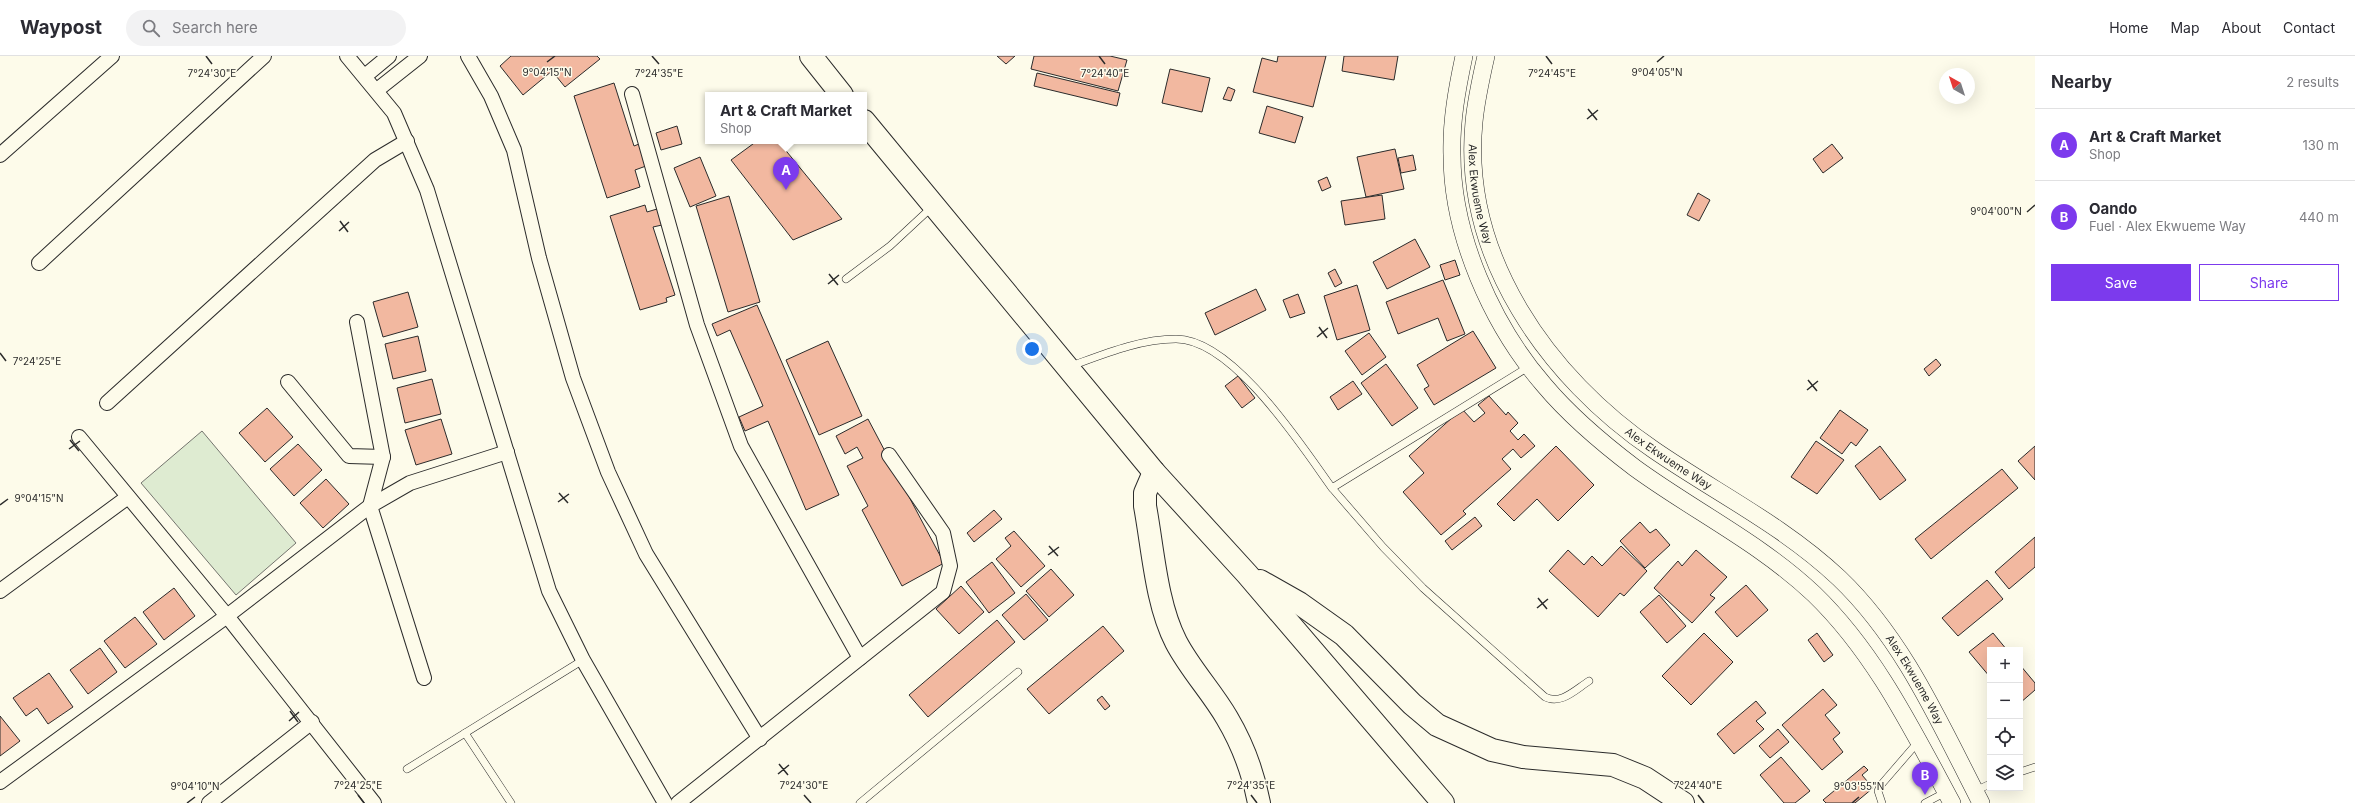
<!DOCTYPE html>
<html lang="en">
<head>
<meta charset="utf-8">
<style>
  body { margin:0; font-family:Inter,sans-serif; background:#f2f2f3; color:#2b2b33 }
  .controls { position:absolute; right:12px; bottom:12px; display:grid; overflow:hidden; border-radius:0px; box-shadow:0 4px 16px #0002 }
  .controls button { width:36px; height:36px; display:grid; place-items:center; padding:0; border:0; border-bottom:1px solid #e1e1e2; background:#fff; color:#2b2b33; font:20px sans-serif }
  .compass { position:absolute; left:1939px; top:12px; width:36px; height:36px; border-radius:50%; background:#fff; box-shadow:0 4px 16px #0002; rotate:321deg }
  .you { position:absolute; left:1032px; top:293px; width:14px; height:14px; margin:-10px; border:3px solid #fff; border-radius:50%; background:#1a73e8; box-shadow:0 0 0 6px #1a73e833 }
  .badge { display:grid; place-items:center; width:26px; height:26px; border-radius:50%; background:#7c3aed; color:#fff; font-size:13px; font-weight:700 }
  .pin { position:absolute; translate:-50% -33px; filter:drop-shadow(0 1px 2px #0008) }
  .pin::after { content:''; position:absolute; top:21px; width:14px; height:12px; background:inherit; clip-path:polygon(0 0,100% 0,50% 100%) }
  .popup { position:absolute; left:705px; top:36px; width:162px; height:52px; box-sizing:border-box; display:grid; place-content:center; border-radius:0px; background:#fff; filter:drop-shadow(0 1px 3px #0005); font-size:13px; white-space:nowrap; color:#7c7c81 }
  .popup b { font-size:15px; color:#2b2b33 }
  .popup::after { content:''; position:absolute; left:50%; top:100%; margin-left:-8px; border:8px solid transparent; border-top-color:#fff }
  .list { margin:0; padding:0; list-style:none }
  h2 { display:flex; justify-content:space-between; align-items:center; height:52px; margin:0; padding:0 16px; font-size:17px }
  h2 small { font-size:13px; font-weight:400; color:#7c7c81 }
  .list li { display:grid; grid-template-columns:26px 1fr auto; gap:12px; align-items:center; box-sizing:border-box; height:72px; padding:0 16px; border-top:1px solid #e1e1e2 }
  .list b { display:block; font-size:15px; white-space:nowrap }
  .list p { margin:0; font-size:13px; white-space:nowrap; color:#7c7c81 }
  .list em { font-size:13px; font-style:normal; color:#7c7c81 }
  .actions { display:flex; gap:8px; padding:12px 16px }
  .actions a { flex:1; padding:9px 0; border:1px solid #7c3aed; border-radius:0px; text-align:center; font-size:14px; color:#7c3aed }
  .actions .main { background:#7c3aed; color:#fff }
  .icon { flex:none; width:22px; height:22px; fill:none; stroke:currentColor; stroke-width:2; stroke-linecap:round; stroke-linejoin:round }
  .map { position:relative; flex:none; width:2035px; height:747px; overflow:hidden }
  header { display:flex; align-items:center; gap:24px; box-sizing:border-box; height:56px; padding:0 20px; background:#fff; border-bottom:1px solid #e1e1e2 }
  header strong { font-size:19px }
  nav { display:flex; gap:22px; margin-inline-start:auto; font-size:14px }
  .search { width:280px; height:36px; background:#f2f2f3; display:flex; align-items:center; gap:10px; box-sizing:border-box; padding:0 14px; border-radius:22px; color:#7c7c81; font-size:15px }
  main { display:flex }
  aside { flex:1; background:#fff }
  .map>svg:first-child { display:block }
  .green { fill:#deebd1; stroke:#74746e }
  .building { fill:#f2b8a0; stroke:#2b2b2b }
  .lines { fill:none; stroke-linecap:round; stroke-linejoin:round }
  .service-casing { stroke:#2b2b2b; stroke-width:8 }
  .minor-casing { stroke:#2b2b2b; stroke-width:16 }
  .tertiary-casing { stroke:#2b2b2b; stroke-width:18 }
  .primary-casing { stroke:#2b2b2b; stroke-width:24 }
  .service { stroke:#fdfbea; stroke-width:7 }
  .minor { stroke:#fdfbea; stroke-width:14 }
  .tertiary { stroke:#fdfbea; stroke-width:17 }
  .primary { stroke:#fdfbea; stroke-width:22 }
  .ticks { fill:none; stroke:#2b2b2b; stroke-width:1.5 }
  .labels { text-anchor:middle; stroke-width:3; stroke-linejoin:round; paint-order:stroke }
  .street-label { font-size:11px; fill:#2b2b2b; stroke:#fdfbea }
  .ticks-label { font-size:10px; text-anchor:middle; fill:#2b2b2b; stroke:#fdfbea; stroke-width:3; stroke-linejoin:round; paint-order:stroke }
</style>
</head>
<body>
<header>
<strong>Waypost</strong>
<div class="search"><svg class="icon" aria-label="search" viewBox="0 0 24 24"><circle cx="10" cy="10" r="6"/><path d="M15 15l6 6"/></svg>Search here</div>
<nav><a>Home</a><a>Map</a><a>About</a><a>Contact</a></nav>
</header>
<main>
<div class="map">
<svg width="2035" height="747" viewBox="0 0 2035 747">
  <rect width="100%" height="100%" fill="#fdfbea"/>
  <polygon class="green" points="202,375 296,487 236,539 141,427"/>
  <g class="building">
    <polygon points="511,0 597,0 600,3 565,31 552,15 523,39 500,10"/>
    <polygon points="997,0 1015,0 1006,8"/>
    <polygon points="1034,0 1110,0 1127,4 1118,35 1031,13"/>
    <polygon points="1278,0 1326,0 1313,51 1253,36 1262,2 1277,6"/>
    <polygon points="1344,0 1398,0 1394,24 1342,15"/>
    <polygon points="1170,13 1210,22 1202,56 1162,47"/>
    <polygon points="1037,17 1120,37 1117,50 1034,30"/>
    <polygon points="614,27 634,90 639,88 646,110 635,114 640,131 607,142 574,40"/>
    <polygon points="1228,31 1235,34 1231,45 1223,43"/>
    <polygon points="1267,50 1303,61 1295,87 1259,77"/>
    <polygon points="677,70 682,88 661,94 656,77"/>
    <polygon points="757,85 778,85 842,163 793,184 731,104"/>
    <polygon points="1832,88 1843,102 1823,117 1813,103"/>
    <polygon points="1395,93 1404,133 1366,141 1357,101"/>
    <polygon points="1413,99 1416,114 1401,117 1398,102"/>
    <polygon points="700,101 716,140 690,151 674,112"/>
    <polygon points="1327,121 1331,131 1322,135 1318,125"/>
    <polygon points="1698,137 1710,144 1699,165 1687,159"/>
    <polygon points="1382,139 1385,163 1345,169 1341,145"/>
    <polygon points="729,140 760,246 728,256 696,150"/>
    <polygon points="645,149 647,156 657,153 662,169 653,171 675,239 666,242 667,246 640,254 610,160"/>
    <polygon points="1415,183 1430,211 1387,233 1373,206"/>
    <polygon points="1455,204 1460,219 1445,224 1440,209"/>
    <polygon points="1335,213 1342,227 1335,231 1328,217"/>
    <polygon points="1443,224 1465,278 1447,285 1438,262 1398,278 1386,246"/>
    <polygon points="1357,229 1370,274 1337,284 1324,240"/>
    <polygon points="1256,233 1266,254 1215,279 1205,257"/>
    <polygon points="408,236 418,271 383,281 373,246"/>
    <polygon points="1298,238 1305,257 1290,262 1283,244"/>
    <polygon points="757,249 839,439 806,454 768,365 745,375 739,361 763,350 730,274 717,280 712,268"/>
    <polygon points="1473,275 1496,312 1434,349 1424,333 1429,330 1417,309"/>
    <polygon points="1369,277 1386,301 1362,319 1345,295"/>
    <polygon points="418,280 426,315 393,323 385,288"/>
    <polygon points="828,285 862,360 819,379 786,304"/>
    <polygon points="1936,303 1941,309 1929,320 1924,313"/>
    <polygon points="1386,308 1418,352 1392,370 1361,327"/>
    <polygon points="1238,320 1255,342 1242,352 1225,330"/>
    <polygon points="432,323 441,358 405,367 397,332"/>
    <polygon points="1353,325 1362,338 1338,354 1330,341"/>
    <polygon points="1489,340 1506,359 1508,356 1518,367 1510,375 1518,384 1524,378 1535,390 1521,402 1513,393 1502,403 1511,413 1463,455 1466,458 1441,479 1403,436 1424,417 1409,400 1462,353 1474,366 1485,357 1478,349"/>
    <polygon points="267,352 293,381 265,406 239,377"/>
    <polygon points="1840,354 1868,374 1856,390 1851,386 1842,398 1820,382"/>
    <polygon points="441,363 452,398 416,409 405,374"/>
    <polygon points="868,363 944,507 902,530 862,454 868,450 847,410 863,402 857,391 845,398 836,380"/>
    <polygon points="1816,385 1844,404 1817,438 1791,421"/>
    <polygon points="298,388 322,414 294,440 270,413"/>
    <polygon points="1556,390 1594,429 1558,465 1537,443 1514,465 1497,448"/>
    <polygon points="1880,390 1906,424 1880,444 1855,410"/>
    <polygon points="2035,390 2035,424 2018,405"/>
    <polygon points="2002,413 2018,432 1931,503 1915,483"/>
    <polygon points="326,423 349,448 323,472 300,447"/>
    <polygon points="994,454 1002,463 974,486 967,477"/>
    <polygon points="1475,461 1482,470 1452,494 1445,485"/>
    <polygon points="1640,466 1650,477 1656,473 1670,489 1645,512 1620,485"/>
    <polygon points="1014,475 1045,510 1021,531 996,503 1011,490 1005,482"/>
    <polygon points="2035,481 2035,511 2009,533 1995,516"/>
    <polygon points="1621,490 1647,515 1624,540 1620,537 1598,561 1549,515 1568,494 1584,509 1592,500 1602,510"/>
    <polygon points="1696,494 1727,521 1710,539 1715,542 1692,567 1654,532 1678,505 1682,510"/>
    <polygon points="992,506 1015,537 989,557 966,526"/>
    <polygon points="1051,513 1074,539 1049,561 1026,535"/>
    <polygon points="1987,524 2003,543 1958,580 1942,562"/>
    <polygon points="1746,529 1768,554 1737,581 1715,556"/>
    <polygon points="961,530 984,556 959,578 936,553"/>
    <polygon points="174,532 195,560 164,584 143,556"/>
    <polygon points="1026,538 1048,564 1024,584 1002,559"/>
    <polygon points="1659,539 1686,570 1667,587 1640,556"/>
    <polygon points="135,561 157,588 125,612 104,585"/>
    <polygon points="997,564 1015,586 928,661 909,639"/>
    <polygon points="1103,570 1124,595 1049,658 1027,633"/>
    <polygon points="1704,577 1733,606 1691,649 1662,620"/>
    <polygon points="1817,577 1833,599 1824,606 1808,584"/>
    <polygon points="1993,577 2007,594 1990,594 1990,621 1969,596"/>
    <polygon points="100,592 117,616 88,638 70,614"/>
    <polygon points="2020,609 2035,627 2035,634 2020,647"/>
    <polygon points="49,617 73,651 48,668 37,652 26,660 13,642"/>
    <polygon points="1823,633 1837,649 1825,659 1840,677 1833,683 1843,696 1822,714 1782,669"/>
    <polygon points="1102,640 1110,650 1105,654 1097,644"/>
    <polygon points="1756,645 1766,657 1756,665 1764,673 1734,698 1717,678"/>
    <polygon points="0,660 20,685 0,700"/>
    <polygon points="1778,673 1789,686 1770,702 1759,690"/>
    <polygon points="1781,701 1810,735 1795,747 1784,747 1760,719"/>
    <polygon points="1864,710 1868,714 1862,719 1873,732 1855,747 1826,747 1823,744"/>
  </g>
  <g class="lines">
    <g class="service-casing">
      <g id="service">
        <polyline points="846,223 890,190 932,151"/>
        <path d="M1071,310C1104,298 1140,283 1176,283C1233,283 1301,389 1332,432L1530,310"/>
        <path d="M1332,432L1383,491L1423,532L1545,641C1561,649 1575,634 1589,625"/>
        <polyline points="465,677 511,747"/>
        <polyline points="407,713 583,604"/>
        <polyline points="2020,716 2035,711"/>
        <polyline points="1975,735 1990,728"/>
        <polyline points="860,747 1018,616"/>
        <polyline points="1882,747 1878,735 1880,730 1918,686"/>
        <polyline points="1925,747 1946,736"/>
      </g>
    </g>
    <g class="minor-casing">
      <g id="minor">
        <polyline points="347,0 394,57 427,134 549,535 583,604 665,747"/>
        <polyline points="468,0 491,40 514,94 539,202 573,322 608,416 646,498 760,683"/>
        <polyline points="365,20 389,0"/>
        <polyline points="377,34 420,0"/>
        <polyline points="632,38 697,269 741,390 860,602"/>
        <polyline points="0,99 112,0"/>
        <polyline points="39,207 264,0"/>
        <polyline points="288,326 349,400 383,401"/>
        <polyline points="107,347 375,104 407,85"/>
        <polyline points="79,381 227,560 374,747"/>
        <polyline points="0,535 128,441"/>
        <polyline points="424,622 370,450 410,427 507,396"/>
        <polyline points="0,726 227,560 370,450 383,401 357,266"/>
        <polyline points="209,747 312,666"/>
        <polyline points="678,747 943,536 950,510 943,477 889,399"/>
      </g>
    </g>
    <g class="tertiary-casing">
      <g id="tertiary">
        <path d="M1464,0C1457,33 1451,65 1452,99C1452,179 1492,269 1544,329C1570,360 1602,387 1635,412C1694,455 1760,487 1814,538C1875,597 1912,673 1952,747"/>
        <path id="s1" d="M1486,0C1481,22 1476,44 1474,66C1461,200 1548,322 1654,394C1715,436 1784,470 1839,522C1904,584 1940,668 1981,747"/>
      </g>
    </g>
    <g class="primary-casing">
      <g id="primary">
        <polyline points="811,0 842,39"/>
        <polyline points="864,65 1154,416 1247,518 1443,747"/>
        <path d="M1154,416L1145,437V450C1153,493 1156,547 1176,586C1190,613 1212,636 1227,662C1243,689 1253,716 1259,747"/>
        <polyline points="1260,525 1299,547 1344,579 1412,648 1437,669 1492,694 1523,701 1613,709 1645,722 1683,747"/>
      </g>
    </g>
    <use href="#service" class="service"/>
    <use href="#minor" class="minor"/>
    <use href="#tertiary" class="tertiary"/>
    <use href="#primary" class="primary"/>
  </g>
  <path class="ticks" d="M206,0L212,8M652,0L659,8M1099,0L1105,8M1546,0L1552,8M547,6L555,0M1657,6L1664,0M1588,53L1597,64M1587,63L1598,54M2027,156L2035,149M340,165L348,176M339,175L349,166M829,218L838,229M828,228L839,219M1319,271L1327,282M1317,281L1328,272M0,297L6,305M1808,324L1817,335M1807,334L1818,325M70,384L79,395M69,393L80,385M559,437L568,447M558,446L569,438M0,449L8,443M1049,490L1058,500M1048,499L1059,491M1538,542L1547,553M1537,552L1548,543M290,655L298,666M289,665L299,656M779,708L788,719M778,718L789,709M358,739L364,747M804,739L811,747M1251,739L1257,747M1698,739L1704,747M187,747L195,741M1852,747L1859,741"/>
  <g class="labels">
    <g class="street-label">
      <text dy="4" stroke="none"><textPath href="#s1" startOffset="140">Alex Ekwueme Way</textPath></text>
      <text dy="4" stroke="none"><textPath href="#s1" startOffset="476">Alex Ekwueme Way</textPath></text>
      <text dy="4" stroke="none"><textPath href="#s1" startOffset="812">Alex Ekwueme Way</textPath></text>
    </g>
  </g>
  <g class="ticks-label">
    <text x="547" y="20">9°04'15"N</text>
    <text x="1657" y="20">9°04'05"N</text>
    <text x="212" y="21">7°24'30"E</text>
    <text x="659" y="21">7°24'35"E</text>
    <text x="1105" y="21">7°24'40"E</text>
    <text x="1552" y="21">7°24'45"E</text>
    <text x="1996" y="159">9°04'00"N</text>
    <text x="37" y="309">7°24'25"E</text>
    <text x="39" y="446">9°04'15"N</text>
    <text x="358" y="733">7°24'25"E</text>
    <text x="804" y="733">7°24'30"E</text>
    <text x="1251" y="733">7°24'35"E</text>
    <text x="1698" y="733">7°24'40"E</text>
    <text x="195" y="734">9°04'10"N</text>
    <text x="1859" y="734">9°03'55"N</text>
  </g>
</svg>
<div class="controls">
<button>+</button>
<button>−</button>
<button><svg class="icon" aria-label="locate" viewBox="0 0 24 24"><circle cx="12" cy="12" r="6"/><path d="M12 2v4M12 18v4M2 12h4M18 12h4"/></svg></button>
<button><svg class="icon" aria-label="layers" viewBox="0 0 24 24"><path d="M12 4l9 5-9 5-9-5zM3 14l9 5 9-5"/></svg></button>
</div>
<svg class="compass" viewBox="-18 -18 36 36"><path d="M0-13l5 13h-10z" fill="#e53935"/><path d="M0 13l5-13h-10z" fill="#7c7c81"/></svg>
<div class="you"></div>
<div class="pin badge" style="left:786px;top:134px">A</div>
<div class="popup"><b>Art &amp; Craft Market</b>Shop</div>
<div class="pin badge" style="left:1925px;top:739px">B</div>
</div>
<aside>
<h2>Nearby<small>2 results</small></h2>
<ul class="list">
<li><span class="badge">A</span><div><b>Art &amp; Craft Market</b><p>Shop</p></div><em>130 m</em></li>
<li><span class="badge">B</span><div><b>Oando</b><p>Fuel · Alex Ekwueme Way</p></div><em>440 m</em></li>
</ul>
<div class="actions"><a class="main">Save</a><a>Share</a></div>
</aside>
</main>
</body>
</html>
